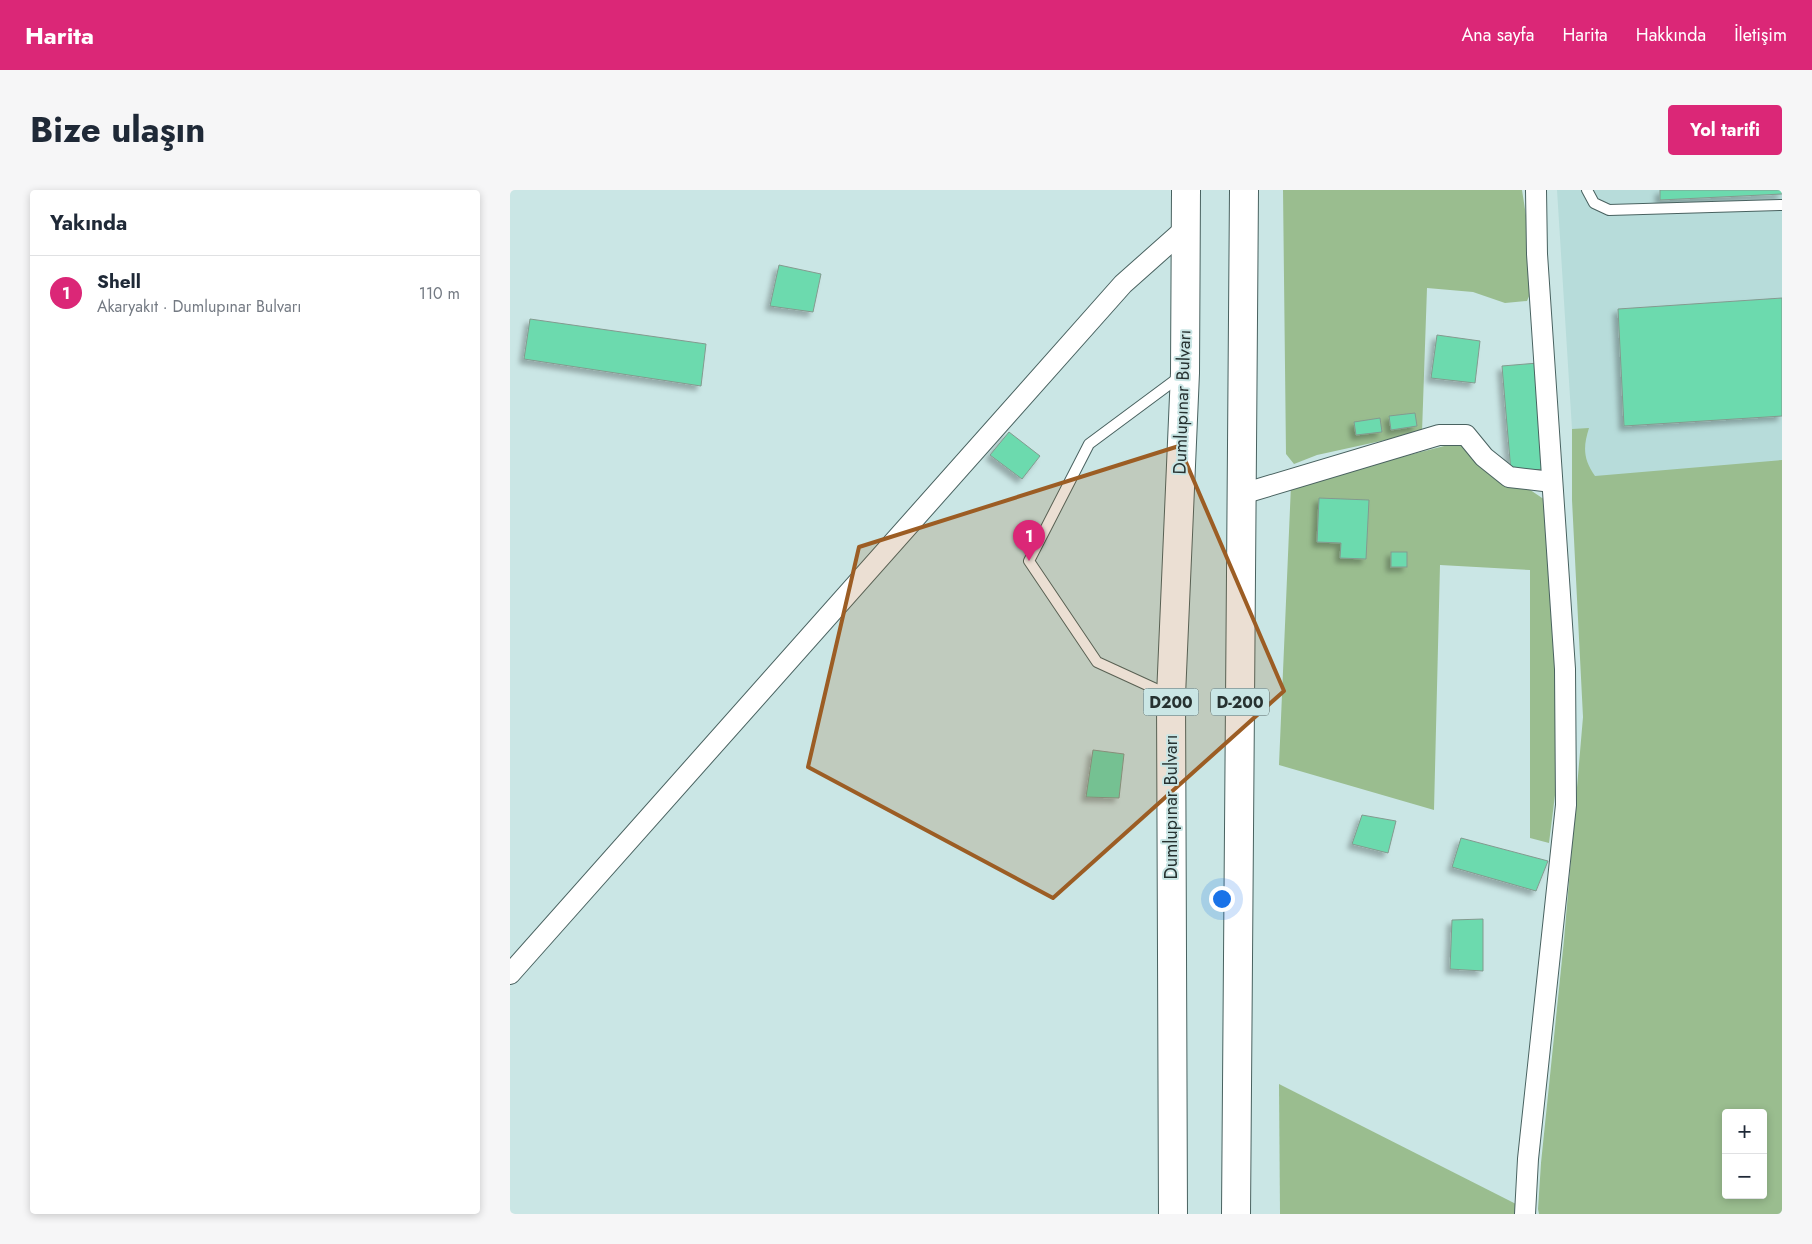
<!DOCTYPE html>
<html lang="tr">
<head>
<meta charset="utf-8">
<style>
  body { margin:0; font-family:Jost,sans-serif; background:#f6f6f7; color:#1f2937 }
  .controls { position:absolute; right:15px; bottom:15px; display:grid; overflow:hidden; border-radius:5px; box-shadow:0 2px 8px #0003 }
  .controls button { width:45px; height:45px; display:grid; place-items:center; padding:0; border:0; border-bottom:1px solid #e0e1e3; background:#fff; color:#1f2937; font:25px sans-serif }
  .you { position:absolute; left:711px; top:708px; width:18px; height:18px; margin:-12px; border:4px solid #fff; border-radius:50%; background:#1a73e8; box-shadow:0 0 0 8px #1a73e833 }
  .badge { display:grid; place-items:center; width:32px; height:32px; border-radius:50%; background:#db2777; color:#fff; font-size:16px; font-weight:700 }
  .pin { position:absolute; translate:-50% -41px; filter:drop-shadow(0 1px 2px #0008) }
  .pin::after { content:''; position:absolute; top:26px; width:18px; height:15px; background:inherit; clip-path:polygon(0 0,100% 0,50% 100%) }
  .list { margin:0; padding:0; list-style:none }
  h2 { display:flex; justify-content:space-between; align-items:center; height:65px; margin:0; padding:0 20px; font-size:21px }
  h2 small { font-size:16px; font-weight:400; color:#747a83 }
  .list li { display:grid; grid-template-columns:32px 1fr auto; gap:15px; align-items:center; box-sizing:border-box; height:75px; padding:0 20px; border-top:1px solid #e0e1e3 }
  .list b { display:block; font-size:19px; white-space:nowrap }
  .list p { margin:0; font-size:16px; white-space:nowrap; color:#747a83 }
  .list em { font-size:16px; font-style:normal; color:#747a83 }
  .map { position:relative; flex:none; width:1272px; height:1024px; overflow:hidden; border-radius:5px }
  header { display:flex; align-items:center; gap:30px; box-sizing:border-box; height:70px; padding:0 25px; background:#db2777; color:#fff }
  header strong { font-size:24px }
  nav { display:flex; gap:28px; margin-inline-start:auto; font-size:18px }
  .intro { display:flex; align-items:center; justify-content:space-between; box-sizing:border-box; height:120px; padding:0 30px }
  h1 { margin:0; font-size:35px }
  .button { padding:12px 22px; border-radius:5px; background:#db2777; color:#fff; font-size:18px; font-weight:700 }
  main { display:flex; gap:30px; padding:0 30px }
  aside { flex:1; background:#fff; border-radius:5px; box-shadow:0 2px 8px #0003 }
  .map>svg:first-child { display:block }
  .built { fill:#b7dcda }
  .green { fill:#9abd8f; fill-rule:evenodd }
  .building { fill:#6cdaae; stroke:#839a8f; filter:url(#shadow) }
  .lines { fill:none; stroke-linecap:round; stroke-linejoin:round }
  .lane-casing { stroke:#496260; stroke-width:12 }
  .street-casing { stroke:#496260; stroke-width:22 }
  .highway-casing { stroke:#496260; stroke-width:30 }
  .lane { stroke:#fff; stroke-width:10 }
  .street { stroke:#fff; stroke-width:20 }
  .highway { stroke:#fff; stroke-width:28 }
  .marked { fill:#9c5d24; fill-opacity:0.2; stroke:#9c5d24; stroke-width:4; stroke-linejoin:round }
  .labels { text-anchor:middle; stroke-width:4; stroke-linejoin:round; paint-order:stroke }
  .shield { fill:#cae6e5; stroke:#576766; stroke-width:1 }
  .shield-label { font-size:16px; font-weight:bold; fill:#263130 }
  .street-label { font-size:18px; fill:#263130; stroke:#cae6e5 }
</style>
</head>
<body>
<header>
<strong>Harita</strong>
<nav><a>Ana sayfa</a><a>Harita</a><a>Hakkında</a><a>İletişim</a></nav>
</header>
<div class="intro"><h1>Bize ulaşın</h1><a class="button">Yol tarifi</a></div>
<main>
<aside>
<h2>Yakında<small></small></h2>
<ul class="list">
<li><span class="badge">1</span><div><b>Shell</b><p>Akaryakıt · Dumlupınar Bulvarı</p></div><em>110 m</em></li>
</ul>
</aside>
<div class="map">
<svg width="1272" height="1024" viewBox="0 0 1272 1024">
  <defs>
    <filter id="shadow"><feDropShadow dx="-4.5" dy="4.5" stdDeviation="2.5" flood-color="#0004"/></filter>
  </defs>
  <rect width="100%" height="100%" fill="#cae6e5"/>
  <polygon class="built" points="1047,0 1272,0 1272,291 1062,310 1062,239"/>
  <g class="green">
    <polygon points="773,0 1012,0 1026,90 1017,111 995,113 963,102 917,98 912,242 807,265 784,274 776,264"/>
    <path d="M1079,238C1073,257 1073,269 1085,286L1272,270V1024H1029L1028,1019L1031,973L1054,750L1073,527L1062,310V239ZM1216,923H1253V1005H1216Z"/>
    <polygon points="950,252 1038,312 1046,446 1046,597 1039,653 1020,648 1020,380 930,375 924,620 769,575 781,295"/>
    <polygon points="769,894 1006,1014 1005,1024 770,1024"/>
  </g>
  <g class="building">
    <polygon points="1150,0 1272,0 1272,4 1150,10"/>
    <polygon points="269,75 311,84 303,122 260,116"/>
    <polygon points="1272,108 1272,226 1114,236 1108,119"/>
    <polygon points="20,129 196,154 191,196 14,169"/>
    <polygon points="927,145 970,151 965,193 921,188"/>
    <polygon points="1028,173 1034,279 1001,282 992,176"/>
    <polygon points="905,223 907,236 881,240 879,226"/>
    <polygon points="870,228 872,242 846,245 844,232"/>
    <polygon points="499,242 530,266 512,289 480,265"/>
    <polygon points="809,308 859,310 856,369 830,368 831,353 807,352"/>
    <rect x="881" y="362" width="16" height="15"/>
    <polygon points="583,560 614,564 609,608 576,607"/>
    <polygon points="852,625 886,631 878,663 842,654"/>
    <polygon points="951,648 1038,671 1026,701 942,677"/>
    <polygon points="973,729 973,781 940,779 942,730"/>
  </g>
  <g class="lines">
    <g class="lane-casing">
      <g id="lane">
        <polyline points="1077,0 1084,13 1099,20 1272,15"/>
        <polyline points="659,505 587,472 519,371 579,254 672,185"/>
      </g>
    </g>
    <g class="street-casing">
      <g id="street">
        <polyline points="732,304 929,245 956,245 974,267 999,287 1042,292"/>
        <polyline points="0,784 613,94 676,38"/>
        <polyline points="1015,1024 1018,969 1056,615 1055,479 1027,64 1026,0"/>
      </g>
    </g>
    <g class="highway-casing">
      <g id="highway">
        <polyline points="663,1024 661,506 675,183 676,0"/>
        <polyline points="726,1024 734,0"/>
      </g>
    </g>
    <use href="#lane" class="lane"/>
    <use href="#street" class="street"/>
    <use href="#highway" class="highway"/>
  </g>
  <path class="marked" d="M669,256L774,501L543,708L298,577L349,357Z"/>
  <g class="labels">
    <g class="shield">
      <rect x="633.5" y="498.5" width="55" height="27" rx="4"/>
      <rect x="701" y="498.5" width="58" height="27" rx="4"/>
    </g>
    <g class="shield-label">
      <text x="661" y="518">D200</text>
      <text x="730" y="518">D-200</text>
    </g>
    <g class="street-label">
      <text transform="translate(672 212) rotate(-88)" y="6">Dumlupınar Bulvarı</text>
      <text transform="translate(661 617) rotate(-90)" y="6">Dumlupınar Bulvarı</text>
    </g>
  </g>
</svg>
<div class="controls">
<button>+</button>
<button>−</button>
</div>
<div class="you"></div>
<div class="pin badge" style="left:519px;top:371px">1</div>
</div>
</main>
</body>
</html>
